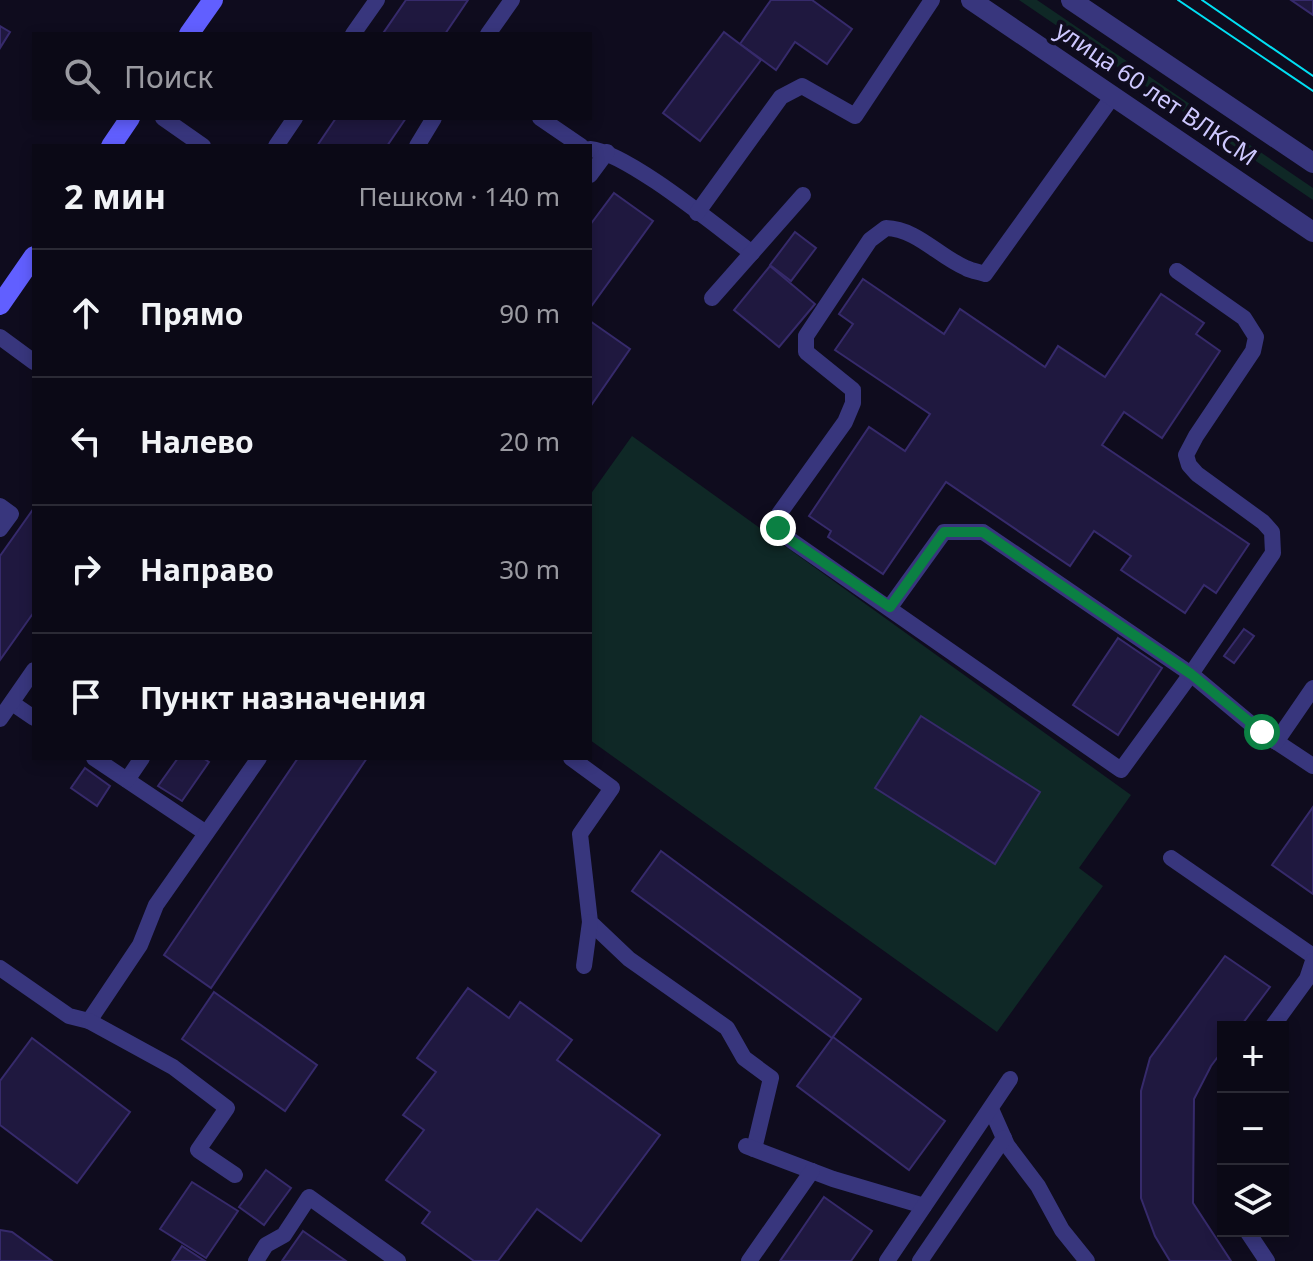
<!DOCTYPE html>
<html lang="ru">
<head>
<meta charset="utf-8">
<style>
  body { margin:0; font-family:"Noto Sans",sans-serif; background:#14121f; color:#f1f3f6 }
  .controls { position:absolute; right:24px; bottom:24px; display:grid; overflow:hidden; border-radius:0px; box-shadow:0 4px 12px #0003 }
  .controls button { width:72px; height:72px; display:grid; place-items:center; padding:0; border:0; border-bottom:2px solid #2b2a35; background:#0b0916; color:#f1f3f6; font:40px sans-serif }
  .stop { position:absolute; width:24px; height:24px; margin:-18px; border:6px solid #0b8043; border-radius:50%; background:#fff }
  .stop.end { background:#0b8043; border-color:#fff; box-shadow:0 2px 8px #0008 }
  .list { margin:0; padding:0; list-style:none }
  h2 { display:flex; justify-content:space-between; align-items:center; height:104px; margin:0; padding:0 32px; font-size:34px }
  h2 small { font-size:26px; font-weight:400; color:#9a9aa1 }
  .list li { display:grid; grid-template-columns:52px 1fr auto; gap:24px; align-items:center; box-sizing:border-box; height:128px; padding:0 32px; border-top:2px solid #2b2a35 }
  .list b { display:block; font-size:30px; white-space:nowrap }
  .list em { font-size:26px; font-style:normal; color:#9a9aa1 }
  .icon { flex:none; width:44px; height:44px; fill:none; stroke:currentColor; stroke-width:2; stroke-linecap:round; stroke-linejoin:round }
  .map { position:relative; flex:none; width:1313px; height:1261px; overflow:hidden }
  .search { position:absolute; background:#0b0916; box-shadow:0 4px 12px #0003; left:32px; top:32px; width:560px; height:88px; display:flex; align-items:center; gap:20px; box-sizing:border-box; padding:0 28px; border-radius:0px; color:#9a9aa1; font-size:30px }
  .panel { position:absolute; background:#0b0916; box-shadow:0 4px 12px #0003; left:32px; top:144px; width:560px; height:616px; border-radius:0px }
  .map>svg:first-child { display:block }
  .green { fill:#0f2826 }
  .building { fill:#1f183f; stroke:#362a6b; stroke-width:2 }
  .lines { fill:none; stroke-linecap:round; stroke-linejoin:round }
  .service { stroke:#38367d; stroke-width:16 }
  .tertiary { stroke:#38367d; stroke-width:20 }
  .secondary { stroke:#615fff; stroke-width:20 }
  .tram { stroke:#00dff3; stroke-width:2 }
  .route { stroke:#0b8043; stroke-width:10 }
  .labels { text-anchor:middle; stroke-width:8; stroke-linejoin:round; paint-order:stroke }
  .street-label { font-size:24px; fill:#cec8ff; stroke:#0f0c1e }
</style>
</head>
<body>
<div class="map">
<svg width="1313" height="1261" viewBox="0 0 1313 1261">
  <rect width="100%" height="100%" fill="#0f0c1e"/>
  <g class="green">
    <polygon points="1019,0 1037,0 1313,188 1313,200"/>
    <polygon points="632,436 1131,795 1079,868 1103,886 997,1032 590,740 590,495"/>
  </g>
  <g class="building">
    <polygon points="406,0 468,0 445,34 386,34 384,32"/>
    <polygon points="771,0 812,0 852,29 827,64 795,42 776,70 740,44"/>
    <polygon points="1291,0 1313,0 1313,15"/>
    <polygon points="0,26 10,32 0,48"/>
    <polygon points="724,32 761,60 700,141 663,113"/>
    <polygon points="336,118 406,118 387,146 317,146"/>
    <polygon points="614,193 653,221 590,308 590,225"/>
    <polygon points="795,232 816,248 791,281 770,265"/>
    <polygon points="770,266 815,304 779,347 734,310"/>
    <polygon points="863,279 944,334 960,309 1045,367 1058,346 1105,377 1161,294 1204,323 1196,334 1220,351 1162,438 1124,412 1102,445 1249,544 1216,593 1204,585 1185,613 1121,570 1131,556 1094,531 1070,566 946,482 883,574 828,537 831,531 809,516 869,427 905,451 930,414 835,350 853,324 839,314"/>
    <polygon points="590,321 630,349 590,407"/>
    <polygon points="34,508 34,612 0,660 0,556"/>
    <polygon points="1244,629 1254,636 1234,663 1224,656"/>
    <polygon points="1118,638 1162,668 1118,735 1073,705"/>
    <polygon points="921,716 1040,792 995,864 875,788"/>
    <polygon points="178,758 203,758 209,762 182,801 158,786"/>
    <polygon points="298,758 367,758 211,988 164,955"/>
    <polygon points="85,768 110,786 97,806 71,788"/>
    <polygon points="1313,807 1313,894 1272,865"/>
    <polygon points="661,851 861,999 832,1038 632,891"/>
    <polygon points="1225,956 1270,987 1240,1027 1223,1027 1223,1050 1211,1066 1194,1099 1193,1203 1231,1261 1170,1261 1155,1236 1141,1198 1141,1091 1150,1058"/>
    <polygon points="468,988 509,1018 520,1002 572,1040 557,1060 660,1135 581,1241 537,1209 498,1261 474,1261 422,1223 430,1212 386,1180 424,1130 403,1115 436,1072 417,1058"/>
    <polygon points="214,992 317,1065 285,1111 182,1039"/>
    <polygon points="833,1037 945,1121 909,1170 797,1086"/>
    <polygon points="32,1038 130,1112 77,1183 0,1125 0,1081"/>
    <polygon points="266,1170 291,1188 264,1225 239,1207"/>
    <polygon points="192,1182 238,1211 206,1258 160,1229"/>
    <polygon points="824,1197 872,1231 851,1261 780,1261"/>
    <polygon points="0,1230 12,1232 52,1261 0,1261"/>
    <polygon points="303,1231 346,1261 282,1261"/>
    <polygon points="182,1246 205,1261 172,1261"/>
  </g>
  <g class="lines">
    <g class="service">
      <polyline points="353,34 377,0"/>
      <polyline points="488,34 512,0"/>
      <path d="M1113,96L985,274C979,272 972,271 966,268C938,256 917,229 886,228L870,240L806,336V352L853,390V403L845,422L779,514L778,528L792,541L1121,770L1191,674L1273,553L1272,532L1263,522L1197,474L1189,465L1186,455L1196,436L1253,351L1256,337L1244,318L1177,271"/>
      <polyline points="163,118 203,146"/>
      <polyline points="540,118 581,146"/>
      <polyline points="276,146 295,118"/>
      <polyline points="417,146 434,118"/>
      <path d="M590,149C628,153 717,227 752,253"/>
      <polyline points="590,175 607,152"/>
      <polyline points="697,213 781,97 802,86 855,116 932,0"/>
      <polyline points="712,298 803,195"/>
      <polyline points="0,337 34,362"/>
      <polyline points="0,506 11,514 0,529"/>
      <polyline points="890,607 944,532 983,532 1191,674 1257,729 1313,766"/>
      <polyline points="12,703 34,718"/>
      <polyline points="0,719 34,670"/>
      <polyline points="1276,742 1313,688"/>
      <polyline points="94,758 206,833"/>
      <polyline points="571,758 612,788 580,834 590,922 629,959 727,1028 744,1058 771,1078 754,1149"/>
      <polyline points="127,780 142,758"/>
      <polyline points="1171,858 1313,956"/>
      <polyline points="584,966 590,922"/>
      <polyline points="0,968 69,1016 89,1021 140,945 156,905 259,758"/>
      <polyline points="89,1021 173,1067 227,1108 198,1150 235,1175"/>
      <polyline points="1272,1027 1307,979 1313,961"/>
      <polyline points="991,1109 1007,1145 1038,1186 1062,1230 1087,1261"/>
      <polyline points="746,1146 833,1179 924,1206"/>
      <polyline points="1247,1231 1267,1261"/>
      <polyline points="256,1261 266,1245 284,1235 309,1197 398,1261"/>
      <polyline points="749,1261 812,1171"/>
      <polyline points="887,1261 1010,1079"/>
      <polyline points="920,1261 1004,1138"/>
    </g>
    <g class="tertiary">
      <polyline points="971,0 1313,232"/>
      <polyline points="1071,0 1313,163"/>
    </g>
    <g class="secondary">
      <polyline points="189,34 213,0"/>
      <polyline points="111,146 130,118"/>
      <polyline points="0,305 34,256"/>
    </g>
    <g class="tram">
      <polyline points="1178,0 1313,91"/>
      <polyline points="1202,0 1313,76"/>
    </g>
  </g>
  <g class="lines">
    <polyline class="route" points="778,528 792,541 890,607 944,532 983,532 1191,674 1262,732"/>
  </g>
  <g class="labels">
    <g class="street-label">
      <text transform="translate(1156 94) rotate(34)" y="8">улица 60 лет ВЛКСМ</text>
    </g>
  </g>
</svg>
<div class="controls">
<button>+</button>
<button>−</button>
<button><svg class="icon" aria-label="layers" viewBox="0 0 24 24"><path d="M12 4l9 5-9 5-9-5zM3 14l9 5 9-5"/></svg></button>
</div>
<div class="stop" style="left:1262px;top:732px"></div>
<div class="stop end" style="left:778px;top:528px"></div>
<div class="search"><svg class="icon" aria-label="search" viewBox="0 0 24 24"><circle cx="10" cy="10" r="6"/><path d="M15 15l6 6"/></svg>Поиск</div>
<section class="panel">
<h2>2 мин<small>Пешком · 140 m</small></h2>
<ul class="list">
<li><svg class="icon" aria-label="ahead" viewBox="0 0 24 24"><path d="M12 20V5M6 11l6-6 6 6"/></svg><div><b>Прямо</b></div><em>90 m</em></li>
<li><svg class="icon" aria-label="left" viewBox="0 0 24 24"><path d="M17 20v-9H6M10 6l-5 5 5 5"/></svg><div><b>Налево</b></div><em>20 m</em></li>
<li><svg class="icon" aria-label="right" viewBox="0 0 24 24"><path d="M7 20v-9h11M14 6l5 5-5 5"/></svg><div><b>Направо</b></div><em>30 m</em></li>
<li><svg class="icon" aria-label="arrive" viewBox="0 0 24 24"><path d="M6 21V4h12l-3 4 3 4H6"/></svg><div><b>Пункт назначения</b></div></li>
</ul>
</section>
</div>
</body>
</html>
